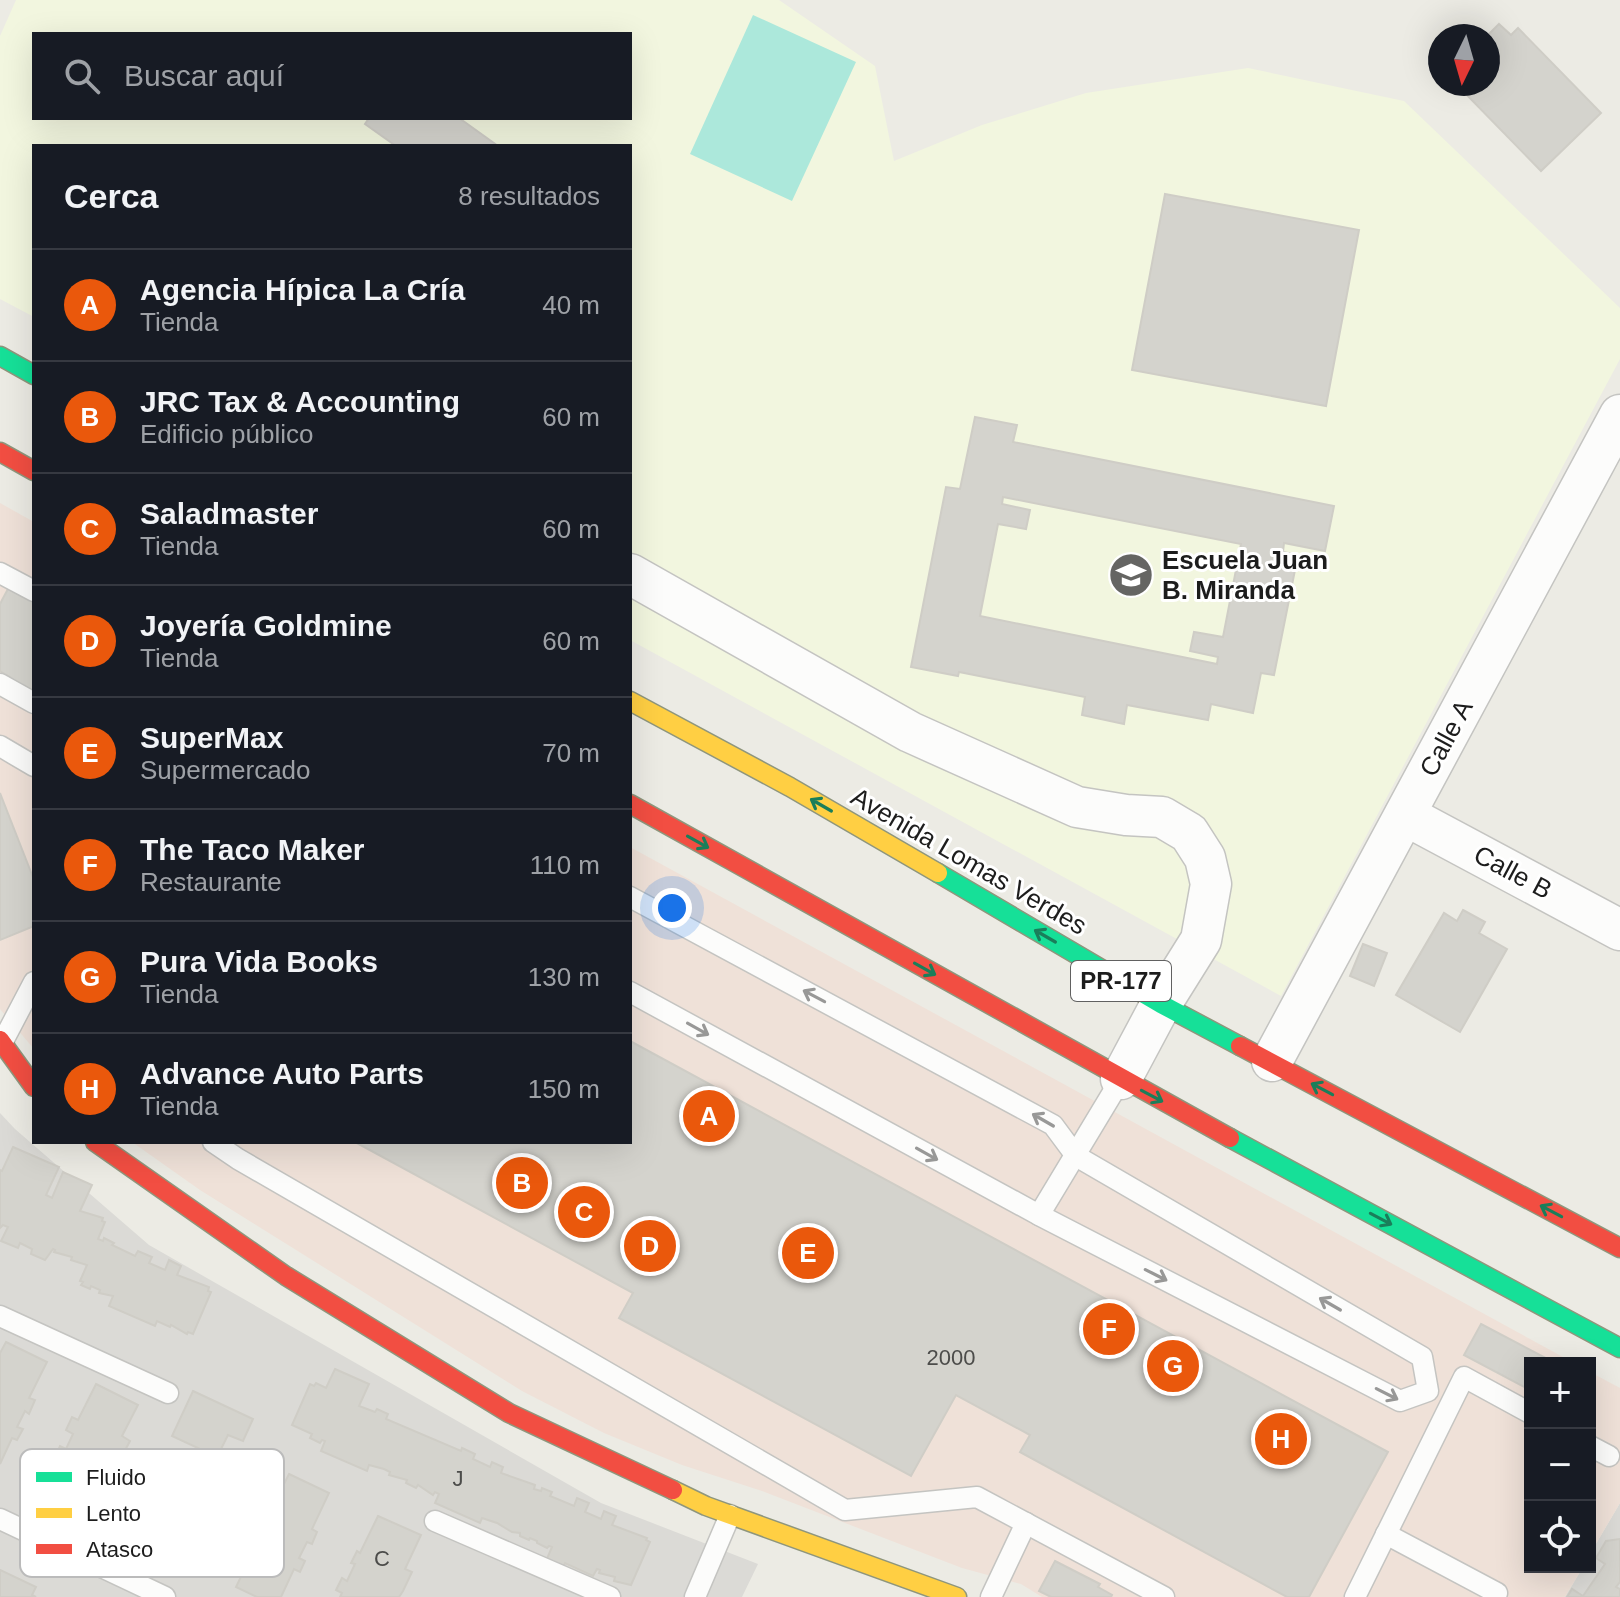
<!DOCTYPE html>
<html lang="es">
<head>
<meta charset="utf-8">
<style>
  body { margin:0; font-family:Arial,sans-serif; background:#20242c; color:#f1f3f6 }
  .controls { position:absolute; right:24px; bottom:24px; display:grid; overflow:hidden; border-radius:0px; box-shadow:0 8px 32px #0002 }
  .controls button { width:72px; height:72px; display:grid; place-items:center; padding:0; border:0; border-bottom:2px solid #363941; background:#171b24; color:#f1f3f6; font:40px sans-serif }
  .compass { position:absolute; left:1428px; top:24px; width:72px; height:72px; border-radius:50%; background:#171b24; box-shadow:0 8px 32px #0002; rotate:185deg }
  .you { position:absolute; left:672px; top:908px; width:28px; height:28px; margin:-20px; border:6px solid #fff; border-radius:50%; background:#1a73e8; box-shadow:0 0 0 12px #1a73e833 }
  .badge { display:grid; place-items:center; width:52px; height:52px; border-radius:50%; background:#ea580c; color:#fff; font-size:26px; font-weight:700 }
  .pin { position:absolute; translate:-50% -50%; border:4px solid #fff; box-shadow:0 2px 8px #0006 }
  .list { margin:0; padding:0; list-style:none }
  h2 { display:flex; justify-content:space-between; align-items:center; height:104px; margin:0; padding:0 32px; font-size:34px }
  h2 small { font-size:26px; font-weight:400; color:#9ea1a6 }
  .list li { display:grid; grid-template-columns:52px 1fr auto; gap:24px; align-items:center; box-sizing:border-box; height:112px; padding:0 32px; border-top:2px solid #363941 }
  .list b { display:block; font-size:30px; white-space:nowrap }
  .list p { margin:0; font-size:26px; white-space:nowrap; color:#9ea1a6 }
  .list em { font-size:26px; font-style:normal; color:#9ea1a6 }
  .icon { flex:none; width:44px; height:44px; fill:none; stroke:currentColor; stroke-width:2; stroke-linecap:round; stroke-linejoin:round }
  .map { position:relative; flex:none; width:1620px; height:1597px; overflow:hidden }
  .search { position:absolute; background:#171b24; box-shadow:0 8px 32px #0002; left:32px; top:32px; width:600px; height:88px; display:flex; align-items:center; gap:20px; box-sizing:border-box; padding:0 28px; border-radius:0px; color:#9ea1a6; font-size:30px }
  .panel { position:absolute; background:#171b24; box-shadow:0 8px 32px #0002; left:32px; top:144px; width:600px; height:1000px; border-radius:0px }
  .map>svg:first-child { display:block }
  .residential { fill:#dbdad6 }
  .commercial { fill:#efe1d8 }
  .education { fill:#f2f6df; fill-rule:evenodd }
  .pitch { fill:#ace8db }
  .building { fill:#d4d3cd; stroke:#cfcdc6; stroke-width:2; fill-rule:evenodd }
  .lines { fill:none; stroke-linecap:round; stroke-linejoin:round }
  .lane-casing { stroke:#c4c4c1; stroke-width:23 }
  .street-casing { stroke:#c4c4c1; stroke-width:43 }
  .fast-casing { stroke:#8f967c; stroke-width:21 }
  .slow-casing { stroke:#8f967c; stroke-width:21 }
  .jam-casing { stroke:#8f967c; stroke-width:21 }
  .lane { stroke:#fcfcfb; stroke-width:20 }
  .street { stroke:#fcfcfb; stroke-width:40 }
  .fast { stroke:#16e098; stroke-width:18 }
  .slow { stroke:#ffcf43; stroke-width:18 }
  .jam { stroke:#f24e42; stroke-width:18 }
  .oneway { stroke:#1a7e5a }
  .oneway2 { stroke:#989897 }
  .labels { text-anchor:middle; stroke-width:6; stroke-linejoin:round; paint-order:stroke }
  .number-label { font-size:22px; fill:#4c4c4a }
  .shield { fill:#fff; stroke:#616161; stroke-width:2 }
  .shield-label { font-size:24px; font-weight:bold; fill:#1d1d1d }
  .poi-label { font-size:26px; font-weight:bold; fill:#1d1d1d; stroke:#fff; text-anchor:start }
  .street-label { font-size:26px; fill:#1d1d1d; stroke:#fff }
  .key { fill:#fff; stroke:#bbb; stroke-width:2 }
  .key-label { font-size:22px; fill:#1d1d1d }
</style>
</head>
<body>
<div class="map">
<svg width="1620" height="1597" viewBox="0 0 1620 1597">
  <rect width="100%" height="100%" fill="#ecebe4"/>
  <g class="residential">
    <polygon points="0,1113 15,1129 149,1245 601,1503 758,1564 742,1597 0,1597"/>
    <polygon points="1620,1503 1620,1597 1565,1597 1583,1567 1590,1567 1590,1554"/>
  </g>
  <g class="commercial">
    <polygon points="0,503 34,522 34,1049 0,1009"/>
    <polygon points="630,847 1574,1363 1530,1363 1530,1567 1583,1567 1565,1597 1042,1597 1021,1584 962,1568 762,1491 682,1465 604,1433 522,1391 200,1190 132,1142 630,1142"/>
    <polygon points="1590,1372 1620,1388 1620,1503 1590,1554"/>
  </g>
  <path class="education" d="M16,0H779L875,66L894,161L982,125L1086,93L1248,68L1404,101L1620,308V359L1281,996L630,640V146H34V317L0,299V36ZM34,34H630V118H34Z"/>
  <polygon class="pitch" points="753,15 856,62 792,201 690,154"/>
  <g class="building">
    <polygon points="1499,24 1511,35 1518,28 1601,113 1541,171 1460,88 1464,84 1488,84 1487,36"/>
    <polygon points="369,118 459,118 498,146 396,146 365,124"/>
    <polygon points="1165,194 1359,230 1326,406 1132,370"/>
    <path d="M975,417L1017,425L1013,442L1334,506L1325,551L1284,543L1283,552L1298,555L1274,675L1261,673L1253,713L1211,704L1208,720L1127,705L1124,724L1082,715L1085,697L959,672L958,676L911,667L946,487L960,489ZM1003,497L1241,544L1223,637L1194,632L1190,651L1218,657L1217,664L980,616L998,524L1026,529L1030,510L1002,504Z"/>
    <polygon points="10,585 34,597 34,696 7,682 10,677 0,671 0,604"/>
    <polygon points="0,793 34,880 34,926 0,940"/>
    <polygon points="1463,910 1485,922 1479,933 1507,949 1460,1032 1396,995 1444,913 1457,921"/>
    <polygon points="1363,944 1387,953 1374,986 1350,976"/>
    <polygon points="630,1041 1388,1452 1309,1597 1287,1597 1020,1452 1030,1435 956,1395 911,1476 619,1318 633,1293 355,1142 630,1142"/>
    <polygon points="13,1147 59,1167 46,1195 52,1198 63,1172 92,1185 80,1211 103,1218 102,1221 105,1222 98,1239 103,1241 104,1238 114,1243 112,1245 135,1256 138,1251 152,1257 149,1263 165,1270 169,1260 181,1266 177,1275 209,1287 208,1291 211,1292 193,1334 188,1332 187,1334 171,1325 170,1327 157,1321 155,1326 109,1306 113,1296 99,1293 100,1290 91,1286 90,1289 81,1285 83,1282 80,1281 87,1265 71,1260 72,1257 54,1252 55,1250 53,1249 45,1260 31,1254 32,1249 20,1243 18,1248 1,1241 8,1227 3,1225 0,1228 0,1170 2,1171"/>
    <polygon points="1481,1324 1555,1363 1530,1363 1530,1390 1464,1355"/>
    <polygon points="6,1342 47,1362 29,1398 35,1400 29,1414 25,1411 17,1427 23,1429 17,1440 12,1438 0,1464 0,1353"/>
    <polygon points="335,1369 369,1384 359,1406 375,1412 377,1409 388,1414 386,1419 461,1451 462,1448 475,1454 473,1459 490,1467 492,1462 503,1467 501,1473 535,1485 534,1489 541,1491 542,1488 552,1492 550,1496 574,1506 577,1498 589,1503 585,1512 601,1519 604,1511 616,1516 612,1525 647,1538 646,1540 650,1542 631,1585 614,1581 615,1577 599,1573 600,1570 597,1569 593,1576 565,1563 563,1568 546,1561 552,1547 549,1546 547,1548 537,1543 537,1541 530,1538 529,1540 520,1536 520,1533 512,1532 497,1523 482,1518 480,1523 435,1503 439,1494 435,1492 433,1495 418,1485 416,1488 406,1483 407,1480 389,1475 390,1472 384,1469 369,1465 367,1471 321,1451 325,1441 322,1440 320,1443 310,1438 312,1434 292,1425 310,1384 314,1386 316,1383 326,1388"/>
    <polygon points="96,1384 138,1405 122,1436 130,1441 116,1467 118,1468 109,1487 102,1484 85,1517 42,1495 60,1460 55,1457 60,1446 66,1449 73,1434 66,1430 72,1417 78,1420"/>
    <polygon points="193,1391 253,1419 243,1441 228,1435 217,1457 172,1436"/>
    <polygon points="289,1474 329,1493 312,1529 317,1532 312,1544 307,1542 299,1558 305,1561 300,1572 294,1569 281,1597 257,1597 236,1587 252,1554 242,1549 258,1522 255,1521 263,1504 272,1508"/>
    <polygon points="378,1516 421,1535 405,1569 412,1572 403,1591 399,1597 340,1597 342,1593 336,1590 342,1578 347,1581 355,1564 351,1563 357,1551 360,1553"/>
    <polygon points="1620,1539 1620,1582 1616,1587 1620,1589 1620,1597 1567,1597 1572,1589 1583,1596 1605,1564 1596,1558 1606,1541"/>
    <polygon points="1055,1561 1100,1584 1098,1587 1112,1595 1111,1597 1051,1597 1039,1591"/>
    <polygon points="0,1570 36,1587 32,1595 36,1597 0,1597"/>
  </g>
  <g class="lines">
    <g class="lane-casing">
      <g id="lane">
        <polyline points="0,573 34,591"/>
        <polyline points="0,684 34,703"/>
        <polyline points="0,746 34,766"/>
        <polyline points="630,897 1053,1125 1076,1156 1422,1357 1428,1391 1400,1401 1039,1215 630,992"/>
        <polyline points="2,1043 34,982"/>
        <polyline points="213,1142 238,1159 845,1510 977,1497 1164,1597"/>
        <polyline points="1039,1215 1121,1079"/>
        <polyline points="0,1316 168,1393"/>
        <polyline points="1590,1446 1609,1456"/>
        <polyline points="0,1519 165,1597"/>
        <polyline points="435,1521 610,1597"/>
        <polyline points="1386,1534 1497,1593"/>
        <polyline points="695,1597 730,1515"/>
        <polyline points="991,1597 1026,1523"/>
        <polyline points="1355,1597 1464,1377 1530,1413"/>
      </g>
    </g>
    <g class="street-casing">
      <g id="street">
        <polyline points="630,574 910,732 1077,807 1126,815 1162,817 1189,833 1205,858 1211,884 1201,940 1161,1004 1121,1079"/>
        <polyline points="1405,815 1620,930"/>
        <polyline points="1272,1061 1620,415"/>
      </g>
    </g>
    <g class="fast-casing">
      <g id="fast">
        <polyline points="0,356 34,375"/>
        <polyline points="938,873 1161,1004 1240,1046"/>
        <polyline points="1230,1138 1620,1348"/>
      </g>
    </g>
    <g class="slow-casing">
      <g id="slow">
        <polyline points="630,701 790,787 938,873"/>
        <polyline points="673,1490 706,1506 957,1597"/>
      </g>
    </g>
    <g class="jam-casing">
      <g id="jam">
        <polyline points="0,452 34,471"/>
        <polyline points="630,804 1230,1138"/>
        <polyline points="0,1040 34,1087"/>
        <polyline points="1240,1046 1620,1248"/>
        <polyline points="95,1142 286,1276 509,1413 673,1490"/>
      </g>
    </g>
    <use href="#lane" class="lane"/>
    <use href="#street" class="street"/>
    <use href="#fast" class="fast"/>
    <use href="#slow" class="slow"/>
    <use href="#jam" class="jam"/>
  </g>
  <defs><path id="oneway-shaft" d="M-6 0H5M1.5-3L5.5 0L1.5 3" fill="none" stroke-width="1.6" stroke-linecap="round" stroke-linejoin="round" transform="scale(2)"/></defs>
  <g class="oneway">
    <use href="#oneway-shaft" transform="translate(821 805) rotate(-150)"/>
    <use href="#oneway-shaft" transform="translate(698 842) rotate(29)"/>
    <use href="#oneway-shaft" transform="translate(1045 936) rotate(-150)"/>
    <use href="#oneway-shaft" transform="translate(925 969) rotate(29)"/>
    <use href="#oneway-shaft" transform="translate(1322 1089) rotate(-152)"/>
    <use href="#oneway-shaft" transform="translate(1152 1096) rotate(28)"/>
    <use href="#oneway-shaft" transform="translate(1551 1211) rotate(-152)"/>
    <use href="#oneway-shaft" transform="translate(1381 1219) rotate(28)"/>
  </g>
  <g class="oneway2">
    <use href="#oneway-shaft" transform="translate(814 996) rotate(-152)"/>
    <use href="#oneway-shaft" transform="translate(698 1029) rotate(29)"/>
    <use href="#oneway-shaft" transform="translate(1043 1120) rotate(-150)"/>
    <use href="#oneway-shaft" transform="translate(927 1154) rotate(29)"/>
    <use href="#oneway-shaft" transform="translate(1156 1275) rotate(27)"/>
    <use href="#oneway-shaft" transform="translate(1330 1304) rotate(-150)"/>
    <use href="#oneway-shaft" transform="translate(1387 1394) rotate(27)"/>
  </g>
  <defs>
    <g id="school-disc" transform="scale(2.3)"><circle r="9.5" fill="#656563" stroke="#fff"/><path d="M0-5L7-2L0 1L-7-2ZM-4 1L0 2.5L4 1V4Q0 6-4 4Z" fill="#fff"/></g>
  </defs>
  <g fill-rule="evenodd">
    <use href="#school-disc" x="1131" y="575"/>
  </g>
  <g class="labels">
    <g class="number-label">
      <text x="951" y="1365">2000</text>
      <text x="458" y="1486">J</text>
      <text x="382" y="1566">C</text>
    </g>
    <rect class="shield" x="1071" y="961" width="100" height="40" rx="6"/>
    <g class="shield-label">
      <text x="1121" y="989">PR-177</text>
    </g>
    <g class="poi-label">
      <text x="1162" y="569">Escuela Juan<tspan x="1162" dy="30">B. Miranda</tspan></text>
    </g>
    <g class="street-label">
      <text transform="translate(1446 738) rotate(-62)" y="9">Calle A</text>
      <text transform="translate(969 861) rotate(30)" y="9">Avenida Lomas Verdes</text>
      <text transform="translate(1513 872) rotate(28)" y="9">Calle B</text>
    </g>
  </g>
  <rect x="20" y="1449" width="264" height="128" rx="12" class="key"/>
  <rect x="36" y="1472" width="36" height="10" fill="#16e098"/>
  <rect x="36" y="1508" width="36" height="10" fill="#ffcf43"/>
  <rect x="36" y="1544" width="36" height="10" fill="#f24e42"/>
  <g class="key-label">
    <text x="86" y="1485">Fluido</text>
    <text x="86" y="1521">Lento</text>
    <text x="86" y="1557">Atasco</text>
  </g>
</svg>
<div class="controls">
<button>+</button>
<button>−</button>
<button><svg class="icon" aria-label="locate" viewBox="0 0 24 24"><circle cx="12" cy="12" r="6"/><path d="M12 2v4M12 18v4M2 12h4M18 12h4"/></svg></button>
</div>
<svg class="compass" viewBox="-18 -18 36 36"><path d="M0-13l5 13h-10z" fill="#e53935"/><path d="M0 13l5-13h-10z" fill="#9ea1a6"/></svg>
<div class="you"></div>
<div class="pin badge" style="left:709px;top:1116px">A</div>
<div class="pin badge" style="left:522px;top:1183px">B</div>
<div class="pin badge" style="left:584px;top:1212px">C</div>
<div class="pin badge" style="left:650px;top:1246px">D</div>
<div class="pin badge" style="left:808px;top:1253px">E</div>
<div class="pin badge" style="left:1109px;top:1329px">F</div>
<div class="pin badge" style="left:1173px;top:1366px">G</div>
<div class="pin badge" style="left:1281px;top:1439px">H</div>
<div class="search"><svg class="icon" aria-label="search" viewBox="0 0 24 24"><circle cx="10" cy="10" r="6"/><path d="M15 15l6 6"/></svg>Buscar aquí</div>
<section class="panel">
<h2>Cerca<small>8 resultados</small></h2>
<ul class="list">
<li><span class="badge">A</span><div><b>Agencia Hípica La Cría</b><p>Tienda</p></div><em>40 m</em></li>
<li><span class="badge">B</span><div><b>JRC Tax &amp; Accounting</b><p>Edificio público</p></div><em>60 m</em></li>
<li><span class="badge">C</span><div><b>Saladmaster</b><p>Tienda</p></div><em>60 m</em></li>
<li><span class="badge">D</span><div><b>Joyería Goldmine</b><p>Tienda</p></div><em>60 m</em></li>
<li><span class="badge">E</span><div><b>SuperMax</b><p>Supermercado</p></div><em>70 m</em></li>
<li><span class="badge">F</span><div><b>The Taco Maker</b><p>Restaurante</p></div><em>110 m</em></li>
<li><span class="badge">G</span><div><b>Pura Vida Books</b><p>Tienda</p></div><em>130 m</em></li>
<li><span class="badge">H</span><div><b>Advance Auto Parts</b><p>Tienda</p></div><em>150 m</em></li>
</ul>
</section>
</div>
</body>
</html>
